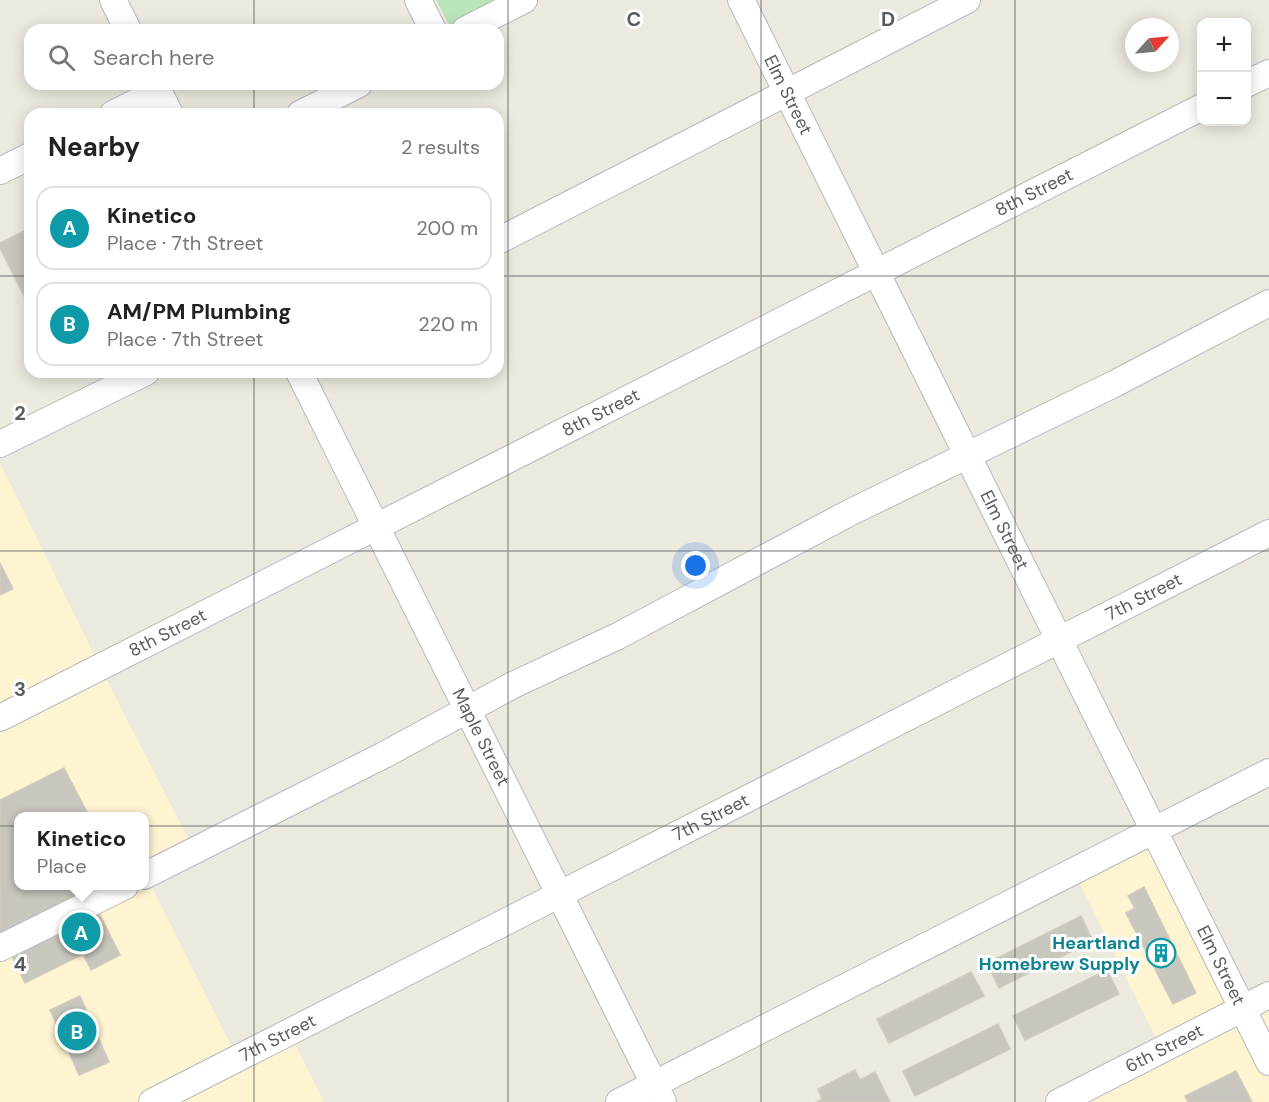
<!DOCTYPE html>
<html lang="en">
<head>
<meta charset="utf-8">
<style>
  body { margin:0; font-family:"DM Sans",sans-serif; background:#f2f2f2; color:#222 }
  .controls { position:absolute; right:18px; top:18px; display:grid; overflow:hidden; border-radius:12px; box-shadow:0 3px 15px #0003 }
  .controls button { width:54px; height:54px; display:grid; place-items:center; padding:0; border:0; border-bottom:2px solid #e0e0e0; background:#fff; color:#222; font:30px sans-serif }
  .compass { position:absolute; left:1125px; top:18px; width:54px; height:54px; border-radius:50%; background:#fff; box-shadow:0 3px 15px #0003; rotate:63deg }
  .you { position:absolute; left:696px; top:566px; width:21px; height:21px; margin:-15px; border:4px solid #fff; border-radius:50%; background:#1a73e8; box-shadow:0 0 0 9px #1a73e833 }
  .badge { display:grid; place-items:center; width:39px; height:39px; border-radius:50%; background:#f42e1d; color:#fff; font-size:20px; font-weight:700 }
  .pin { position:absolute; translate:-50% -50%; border:3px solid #fff; box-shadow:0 2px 6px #0006 }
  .popup { position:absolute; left:14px; top:812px; width:135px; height:78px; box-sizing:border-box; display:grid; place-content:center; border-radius:12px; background:#fff; filter:drop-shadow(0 2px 4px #0005); font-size:20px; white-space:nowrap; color:#767676 }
  .popup b { font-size:22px; color:#222 }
  .popup::after { content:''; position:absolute; left:50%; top:100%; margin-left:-12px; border:12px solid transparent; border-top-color:#fff }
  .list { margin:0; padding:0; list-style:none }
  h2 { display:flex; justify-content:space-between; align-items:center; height:78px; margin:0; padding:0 24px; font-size:26px }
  h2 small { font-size:20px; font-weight:400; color:#767676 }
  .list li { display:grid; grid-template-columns:39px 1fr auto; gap:18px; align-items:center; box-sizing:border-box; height:84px; margin:0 12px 12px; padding:0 12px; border:2px solid #e0e0e0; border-radius:18px }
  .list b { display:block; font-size:22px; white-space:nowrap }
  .list p { margin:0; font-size:20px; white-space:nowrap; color:#767676 }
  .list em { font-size:20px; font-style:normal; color:#767676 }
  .icon { flex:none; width:33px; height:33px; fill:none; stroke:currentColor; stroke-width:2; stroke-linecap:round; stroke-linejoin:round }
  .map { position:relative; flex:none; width:1269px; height:1102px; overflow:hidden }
  .search { position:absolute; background:#fff; box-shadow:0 3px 15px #0003; left:24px; top:24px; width:480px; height:66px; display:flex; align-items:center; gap:15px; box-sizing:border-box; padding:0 21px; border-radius:18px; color:#767676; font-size:22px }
  .panel { position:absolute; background:#fff; box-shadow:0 3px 15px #0003; left:24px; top:108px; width:480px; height:270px; border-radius:18px }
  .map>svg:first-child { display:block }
  .commercial { fill:#fff4d1; fill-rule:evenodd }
  .green { fill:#b9e6b9 }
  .building { fill:#c9c6be; stroke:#d1cbbd; stroke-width:1.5 }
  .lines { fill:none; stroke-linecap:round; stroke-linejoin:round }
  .minor-casing { stroke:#b5b8bd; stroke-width:28 }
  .minor { stroke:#fff; stroke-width:26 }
  .grid { fill:none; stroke:#585c61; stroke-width:1.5; stroke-opacity:0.55 }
  .labels { text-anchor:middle; stroke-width:6; stroke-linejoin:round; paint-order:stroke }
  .street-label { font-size:18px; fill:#585c61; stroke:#fff }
  .culture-label { font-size:18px; font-weight:bold; fill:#0d838f; stroke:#fff; text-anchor:end }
  .grid-label { font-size:20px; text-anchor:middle; font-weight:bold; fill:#585c61; stroke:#fff; stroke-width:6; stroke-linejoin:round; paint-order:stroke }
</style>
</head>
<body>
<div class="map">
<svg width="1269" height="1102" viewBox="0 0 1269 1102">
  <rect width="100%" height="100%" fill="#ece9df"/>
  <g class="commercial">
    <path d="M0,463L100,667L194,850L146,875L237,1058L289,1032L324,1102H0ZM18,816H144V886H18Z"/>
    <polygon points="1154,830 1242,1008 1269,995 1269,1102 1059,1102 1162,1050 1074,872"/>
  </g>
  <polygon class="green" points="436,0 524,0 465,30 452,30"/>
  <g class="building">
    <polygon points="24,231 26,236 30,234 30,294 24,296 0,248 0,243"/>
    <polygon points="0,563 13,589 0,595"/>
    <polygon points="64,768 89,816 18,816 18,886 96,886 0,933 0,800"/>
    <polygon points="1144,887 1196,993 1173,1004 1126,913 1135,908 1128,896"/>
    <polygon points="98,911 120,955 91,970 83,954 25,983 11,954"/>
    <polygon points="1081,916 1093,941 999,988 987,963"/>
    <polygon points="1107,970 1119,994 1025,1040 1013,1016"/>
    <polygon points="971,972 984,996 889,1043 877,1019"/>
    <polygon points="80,996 109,1062 79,1075 50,1010"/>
    <polygon points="998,1024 1010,1049 915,1096 903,1071"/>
    <polygon points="855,1070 860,1080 875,1072 890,1102 816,1102 822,1099 818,1089"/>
    <polygon points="1236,1071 1252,1102 1188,1102 1185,1096"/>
  </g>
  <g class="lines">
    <g class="minor-casing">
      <g id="minor">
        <polyline points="113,0 128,30"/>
        <polyline points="418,0 433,30"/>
        <path id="s1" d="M741,0L1269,1062"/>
        <polyline points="465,30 524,0"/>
        <polyline points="155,84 170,114"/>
        <polyline points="1246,84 1269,73"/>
        <polyline points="113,114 159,91"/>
        <polyline points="300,114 359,84"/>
        <polyline points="0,171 30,156"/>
        <polyline points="498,241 967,0"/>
        <path id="s2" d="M299,372L663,1102"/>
        <polyline points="0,444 146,372"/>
        <path id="s3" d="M0,718L1202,107"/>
        <polyline points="144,876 384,755 513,685 618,636 851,512 1114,384 1269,303"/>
        <polyline points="0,948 125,886"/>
        <path id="s4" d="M152,1102L1269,533"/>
        <polyline points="619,1102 1269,772"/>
        <path id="s5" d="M1059,1102L1269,995"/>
      </g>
    </g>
    <use href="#minor" class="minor"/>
  </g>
  <path class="grid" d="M254,0V30M508,0V1102M761,0V1102M1015,0V1102M254,84V114M0,276H30M498,276H1269M254,372V1102M0,551H1269M0,826H1269"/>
  <defs>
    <g id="building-ring" transform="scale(1.5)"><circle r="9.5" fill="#fff" stroke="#0f9aa8" stroke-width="1.5"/><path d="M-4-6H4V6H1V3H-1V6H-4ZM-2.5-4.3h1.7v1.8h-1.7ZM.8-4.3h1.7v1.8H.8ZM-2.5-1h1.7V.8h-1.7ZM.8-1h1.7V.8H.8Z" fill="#0f9aa8"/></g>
  </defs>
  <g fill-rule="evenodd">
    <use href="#building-ring" x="1161" y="953"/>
  </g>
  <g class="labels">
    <g class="street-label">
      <text dy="6" stroke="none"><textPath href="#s1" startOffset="106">Elm Street</textPath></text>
      <text dy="6" stroke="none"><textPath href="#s3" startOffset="1160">8th Street</textPath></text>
      <text dy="6" stroke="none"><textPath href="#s3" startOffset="674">8th Street</textPath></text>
      <text dy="6" stroke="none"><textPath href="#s1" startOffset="592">Elm Street</textPath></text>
      <text dy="6" stroke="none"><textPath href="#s4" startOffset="1113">7th Street</textPath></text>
      <text dy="6" stroke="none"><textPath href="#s3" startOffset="188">8th Street</textPath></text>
      <text dy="6" stroke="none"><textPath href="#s2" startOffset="408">Maple Street</textPath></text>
      <text dy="6" stroke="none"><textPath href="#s4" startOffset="627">7th Street</textPath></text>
      <text dy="6" stroke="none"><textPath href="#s1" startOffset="1078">Elm Street</textPath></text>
      <text dy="6" stroke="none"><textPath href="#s4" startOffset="141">7th Street</textPath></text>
      <text dy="6" stroke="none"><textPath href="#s5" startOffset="118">6th Street</textPath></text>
    </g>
    <g class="culture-label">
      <text x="1140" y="949">Heartland<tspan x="1140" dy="21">Homebrew Supply</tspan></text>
    </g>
  </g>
  <g class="grid-label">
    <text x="634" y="26">C</text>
    <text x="888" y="26">D</text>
    <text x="20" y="420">2</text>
    <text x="20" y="696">3</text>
    <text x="20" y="971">4</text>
  </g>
</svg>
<div class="controls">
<button>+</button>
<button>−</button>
</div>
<svg class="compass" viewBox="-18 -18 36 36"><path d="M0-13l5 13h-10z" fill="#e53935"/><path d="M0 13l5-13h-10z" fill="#767676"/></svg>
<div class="you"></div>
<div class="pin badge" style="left:81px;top:932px;background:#0f9aa8">A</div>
<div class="popup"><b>Kinetico</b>Place</div>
<div class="pin badge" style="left:77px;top:1031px;background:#0f9aa8">B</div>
<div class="search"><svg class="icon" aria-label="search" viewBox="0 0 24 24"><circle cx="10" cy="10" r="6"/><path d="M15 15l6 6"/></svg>Search here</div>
<section class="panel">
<h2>Nearby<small>2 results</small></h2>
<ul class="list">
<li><span class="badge" style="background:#0f9aa8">A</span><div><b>Kinetico</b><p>Place · 7th Street</p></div><em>200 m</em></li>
<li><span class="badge" style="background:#0f9aa8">B</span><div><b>AM/PM Plumbing</b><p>Place · 7th Street</p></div><em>220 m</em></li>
</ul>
</section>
</div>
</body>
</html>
